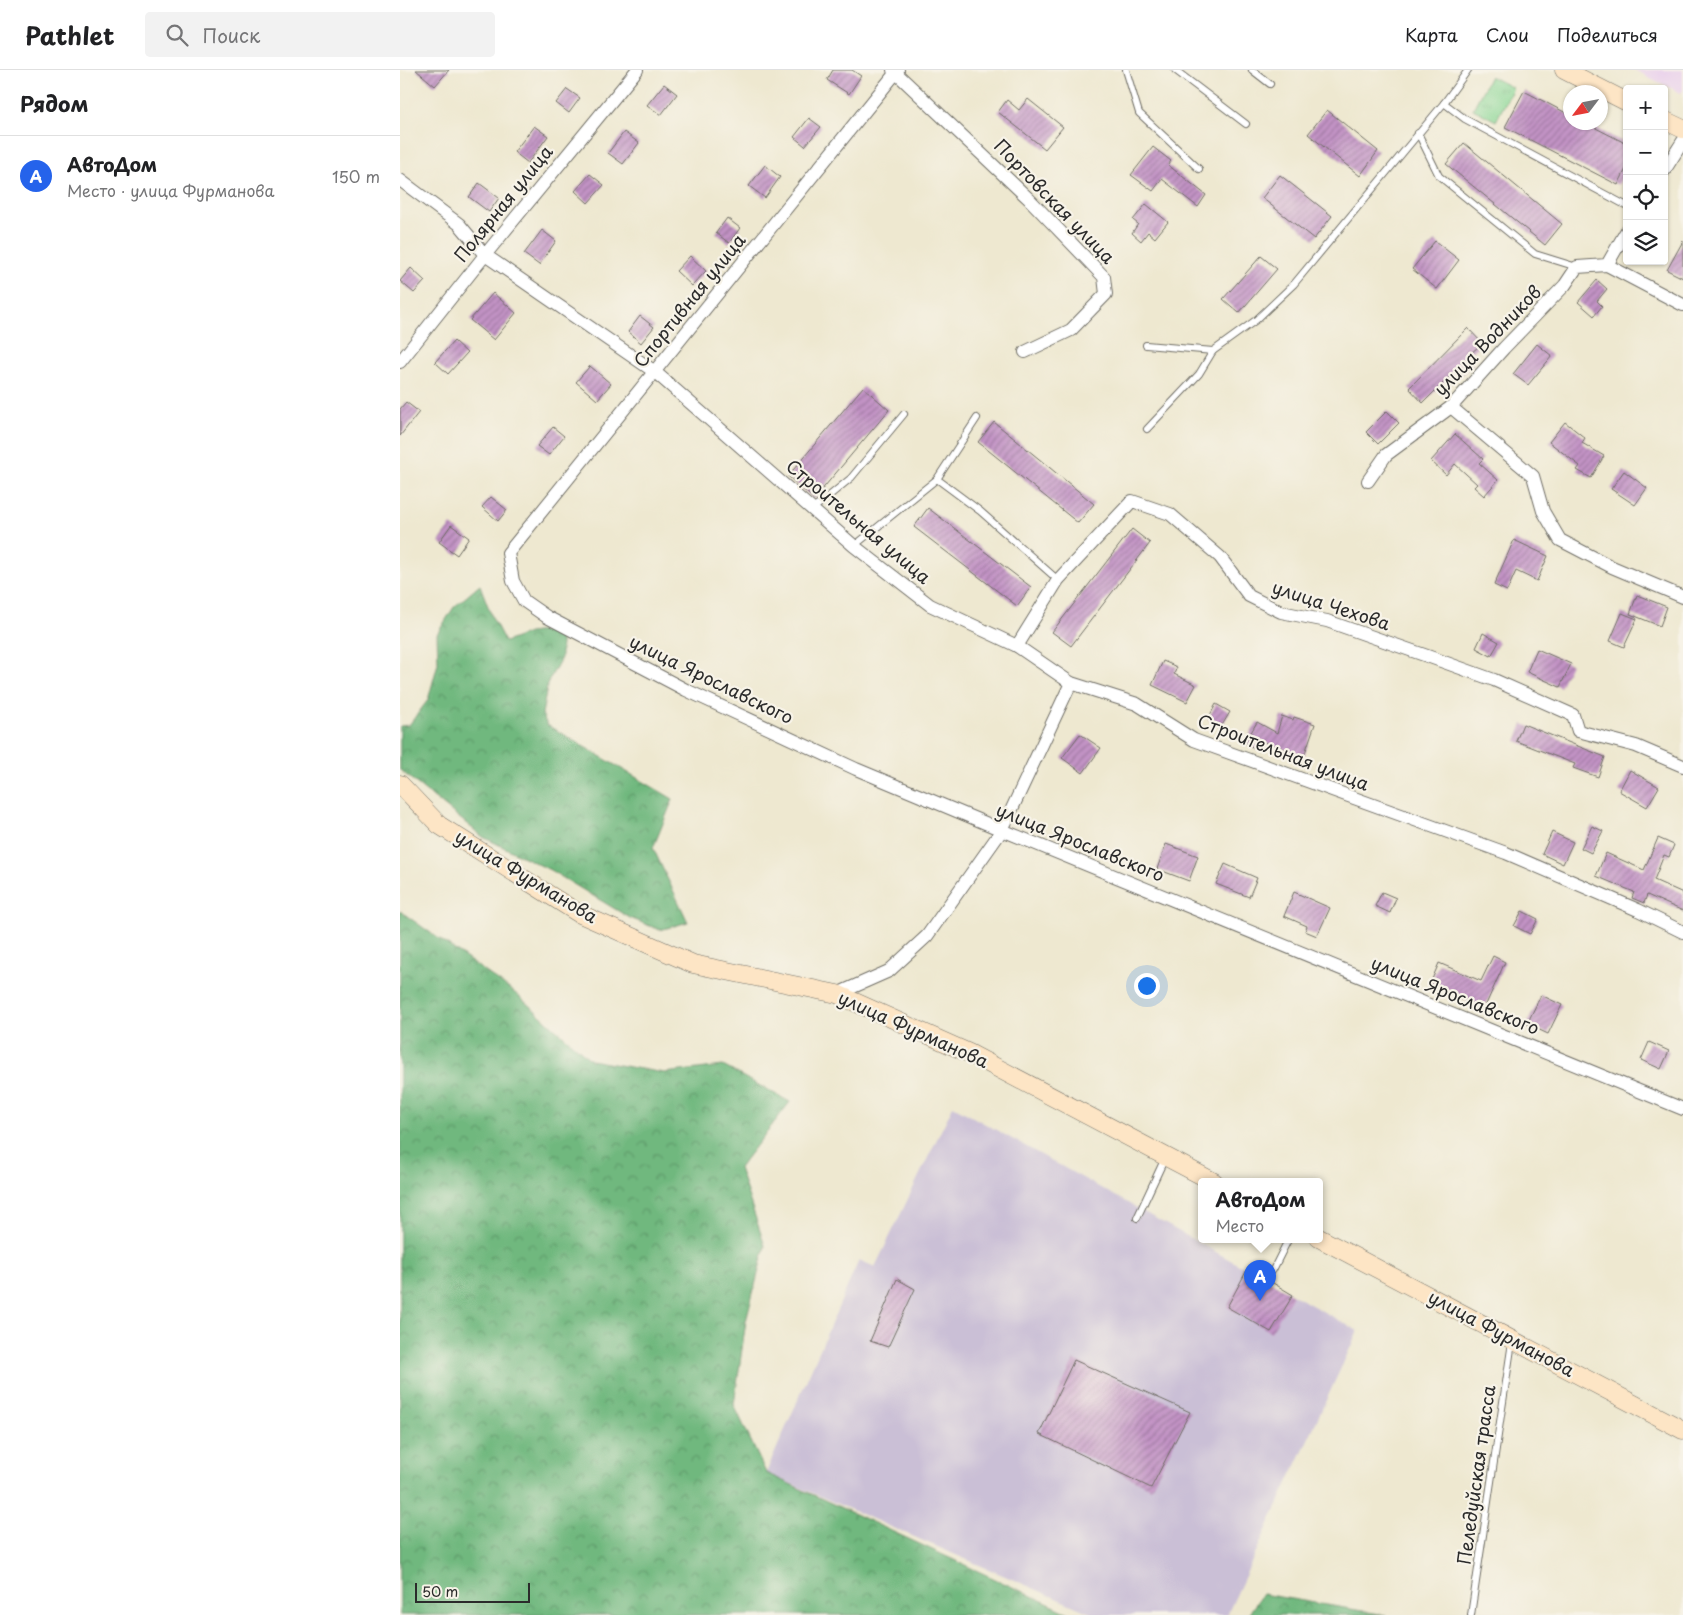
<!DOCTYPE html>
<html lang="ru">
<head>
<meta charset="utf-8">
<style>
  body { margin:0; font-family:"Playpen Sans",sans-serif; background:#f2f2f2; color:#202124 }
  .controls { position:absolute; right:15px; top:15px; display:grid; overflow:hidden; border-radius:5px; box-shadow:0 1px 4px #0004 }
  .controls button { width:45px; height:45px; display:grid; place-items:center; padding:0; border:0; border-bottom:1px solid #e0e0e0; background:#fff; color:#202124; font:25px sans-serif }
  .compass { position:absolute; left:1163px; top:15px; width:45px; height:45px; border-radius:50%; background:#fff; box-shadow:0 1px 4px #0004; rotate:238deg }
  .scale { position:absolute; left:15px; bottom:12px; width:115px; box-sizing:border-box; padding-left:5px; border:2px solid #2b2b2b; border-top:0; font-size:14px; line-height:18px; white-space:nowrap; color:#2b2b2b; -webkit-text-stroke:4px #f7f3e8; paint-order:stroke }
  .you { position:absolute; left:746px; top:915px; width:18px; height:18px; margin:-12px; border:4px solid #fff; border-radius:50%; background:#1a73e8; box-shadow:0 0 0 8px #1a73e833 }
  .badge { display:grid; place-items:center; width:32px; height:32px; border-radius:50%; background:#2563eb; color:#fff; font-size:16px; font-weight:700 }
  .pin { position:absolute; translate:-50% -41px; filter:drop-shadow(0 1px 2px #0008) }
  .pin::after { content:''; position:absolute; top:26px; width:18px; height:15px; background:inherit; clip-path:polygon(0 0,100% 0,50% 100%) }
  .popup { position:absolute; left:798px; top:1108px; width:125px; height:65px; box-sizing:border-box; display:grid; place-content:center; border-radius:5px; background:#fff; filter:drop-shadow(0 1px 4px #0005); font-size:16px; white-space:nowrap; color:#757577 }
  .popup b { font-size:19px; color:#202124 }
  .popup::after { content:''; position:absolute; left:50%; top:100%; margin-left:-10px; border:10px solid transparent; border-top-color:#fff }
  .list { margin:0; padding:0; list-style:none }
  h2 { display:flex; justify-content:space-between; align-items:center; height:65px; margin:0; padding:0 20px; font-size:21px }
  h2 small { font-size:16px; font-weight:400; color:#757577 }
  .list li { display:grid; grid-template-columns:32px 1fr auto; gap:15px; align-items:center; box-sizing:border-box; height:80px; padding:0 20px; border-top:1px solid #e0e0e0 }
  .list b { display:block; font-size:19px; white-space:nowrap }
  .list p { margin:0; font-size:16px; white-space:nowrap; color:#757577 }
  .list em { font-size:16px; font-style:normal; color:#757577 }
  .icon { flex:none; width:28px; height:28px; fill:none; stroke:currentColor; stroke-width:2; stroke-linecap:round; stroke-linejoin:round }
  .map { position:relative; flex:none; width:1283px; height:1545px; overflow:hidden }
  header { display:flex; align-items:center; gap:30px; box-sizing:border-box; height:70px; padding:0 25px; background:#fff; border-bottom:1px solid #e0e0e0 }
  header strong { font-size:24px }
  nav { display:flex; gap:28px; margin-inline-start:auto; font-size:18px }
  .search { width:350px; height:45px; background:#f2f2f2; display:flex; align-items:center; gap:12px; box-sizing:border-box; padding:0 18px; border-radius:5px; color:#757577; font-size:19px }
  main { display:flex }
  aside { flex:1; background:#fff }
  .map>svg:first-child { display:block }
  .built { fill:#ead1ec }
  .industrial { fill:#cabfd6 }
  .grass { fill:url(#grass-tufts); stroke:#5b8160 }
  .forest { fill:url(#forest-crowns); stroke:#4e7254 }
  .building { fill:url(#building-hatch) }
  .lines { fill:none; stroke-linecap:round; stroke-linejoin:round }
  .service-casing { stroke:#6f6d65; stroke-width:8 }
  .minor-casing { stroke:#6f6d65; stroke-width:14 }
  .secondary-casing { stroke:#6f6d65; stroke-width:19 }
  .service { stroke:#fff; stroke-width:6 }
  .minor { stroke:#fff; stroke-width:12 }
  .secondary { stroke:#fde5c5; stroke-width:18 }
  .labels { text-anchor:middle; stroke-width:4.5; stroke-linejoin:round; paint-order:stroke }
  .street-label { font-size:18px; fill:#2b2b2b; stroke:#f7f3e8 }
</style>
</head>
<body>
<header>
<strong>Pathlet</strong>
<div class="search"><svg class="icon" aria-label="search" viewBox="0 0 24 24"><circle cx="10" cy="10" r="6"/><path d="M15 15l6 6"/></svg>Поиск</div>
<nav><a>Карта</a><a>Слои</a><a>Поделиться</a></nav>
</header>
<main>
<aside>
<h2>Рядом<small></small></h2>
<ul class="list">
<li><span class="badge">A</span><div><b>АвтоДом</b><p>Место · улица Фурманова</p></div><em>150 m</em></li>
</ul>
</aside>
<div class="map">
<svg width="1283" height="1545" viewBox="0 0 1283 1545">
  <defs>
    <pattern id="grass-tufts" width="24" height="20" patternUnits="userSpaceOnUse" patternTransform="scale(1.25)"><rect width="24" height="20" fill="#8bd795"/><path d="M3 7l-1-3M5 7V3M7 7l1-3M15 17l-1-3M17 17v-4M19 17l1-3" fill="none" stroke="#78b981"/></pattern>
    <pattern id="forest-crowns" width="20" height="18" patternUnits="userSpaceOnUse" patternTransform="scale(1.25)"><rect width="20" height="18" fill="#70b87e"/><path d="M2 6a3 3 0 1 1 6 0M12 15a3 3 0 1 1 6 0" fill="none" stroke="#5c9667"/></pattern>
    <pattern id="building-hatch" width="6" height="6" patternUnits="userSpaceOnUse" patternTransform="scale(1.25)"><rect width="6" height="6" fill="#c293c5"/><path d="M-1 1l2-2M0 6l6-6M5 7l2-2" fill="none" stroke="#9e78a0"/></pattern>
  </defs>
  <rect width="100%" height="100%" fill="#f7f3e8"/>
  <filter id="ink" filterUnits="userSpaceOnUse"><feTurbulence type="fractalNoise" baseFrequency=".02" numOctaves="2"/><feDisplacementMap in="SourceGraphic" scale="10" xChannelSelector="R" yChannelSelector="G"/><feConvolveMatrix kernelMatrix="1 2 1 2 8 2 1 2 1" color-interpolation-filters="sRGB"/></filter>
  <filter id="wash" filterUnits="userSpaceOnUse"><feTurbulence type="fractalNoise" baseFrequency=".0096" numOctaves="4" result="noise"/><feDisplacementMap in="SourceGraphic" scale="20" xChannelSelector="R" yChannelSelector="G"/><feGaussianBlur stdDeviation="1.12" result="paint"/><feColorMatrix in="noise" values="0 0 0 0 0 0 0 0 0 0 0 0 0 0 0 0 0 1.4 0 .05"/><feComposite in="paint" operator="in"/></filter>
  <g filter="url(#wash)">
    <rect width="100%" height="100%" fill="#eee8d0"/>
    <polygon class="built" points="1234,0 1283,0 1283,20 1281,23"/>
    <polygon class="industrial" points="553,1036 958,1261 827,1545 695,1545 366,1403 459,1190 475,1197"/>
    <polygon class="grass" points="1090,6 1113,18 1096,51 1073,39"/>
    <g class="forest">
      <polygon points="80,515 92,547 105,572 129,563 151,560 161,568 161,588 148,612 142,644 147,655 273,729 253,778 288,852 260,860 230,848 150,800 83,767 0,700 0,656 9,655 28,630 38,593 37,564 54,537"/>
      <polygon points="0,841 115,923 191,990 264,1003 323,996 390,1032 339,1098 365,1176 346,1251 334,1335 366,1403 673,1545 0,1545"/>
      <polygon points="862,1524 986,1545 848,1545"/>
    </g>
    <g id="blocks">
      <g class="building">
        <polygon points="16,0 49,0 35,16"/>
        <polygon points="433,0 452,0 461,6 449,24 427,10"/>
        <polygon points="264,14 277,24 261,45 247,35"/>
        <polygon points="167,19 180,28 169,43 156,33"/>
        <polygon points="1124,21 1170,45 1170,52 1184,52 1227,74 1227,97 1218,115 1105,57"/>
        <polygon points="628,29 663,57 645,79 598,42 607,30 619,40"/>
        <polygon points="927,40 978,81 960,106 908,64"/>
        <polygon points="409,48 421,57 405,76 394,67"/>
        <polygon points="134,56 148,66 128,93 114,82"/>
        <polygon points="224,62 239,73 223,94 208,83"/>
        <polygon points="1064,73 1162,154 1145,175 1046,94"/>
        <polygon points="753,77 771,91 768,95 806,125 798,137 762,109 753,121 731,105"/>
        <polygon points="365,95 380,107 365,128 349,116"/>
        <polygon points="190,104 204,115 188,133 175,121"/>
        <polygon points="880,105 932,146 914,169 862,128"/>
        <polygon points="79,113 99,128 89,142 69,127"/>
        <polygon points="746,134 768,152 755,168 748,162 741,171 732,163 738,154 733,150"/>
        <polygon points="327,148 340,158 329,173 316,163"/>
        <polygon points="142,160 156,171 139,195 124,184"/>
        <polygon points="1035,171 1059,190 1037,219 1012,199"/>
        <polygon points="1283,171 1283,208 1267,200"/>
        <polygon points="290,186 306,201 292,216 276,201"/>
        <polygon points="861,186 877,199 839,243 823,229"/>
        <polygon points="11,198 25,211 14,223 0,211"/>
        <polygon points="1197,210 1207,219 1197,231 1202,236 1194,246 1178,232"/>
        <polygon points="93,223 116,243 94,270 70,250"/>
        <polygon points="240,246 254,257 241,273 228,262"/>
        <polygon points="1068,258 1082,273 1067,287 1073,294 1058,308 1053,303 1023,333 1009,318"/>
        <polygon points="54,271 67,283 48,304 35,292"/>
        <polygon points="1137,274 1152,286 1128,315 1113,304"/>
        <polygon points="190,296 211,314 197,330 176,312"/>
        <polygon points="463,317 489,340 414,429 388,406"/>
        <polygon points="6,332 19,342 0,366 0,339"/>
        <polygon points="987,341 999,353 978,374 966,362"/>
        <polygon points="594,352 694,434 678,453 578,372"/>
        <polygon points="1165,352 1185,368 1182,373 1204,386 1191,408 1177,400 1180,396 1149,372"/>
        <polygon points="153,357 164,366 149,385 137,376"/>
        <polygon points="1055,364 1083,389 1079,393 1098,410 1084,426 1074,417 1077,414 1055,394 1046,405 1031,391"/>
        <polygon points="1224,401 1247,418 1235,435 1211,419"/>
        <polygon points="91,427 107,440 98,451 82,437"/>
        <polygon points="528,438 631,517 617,536 514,457"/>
        <polygon points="51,455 69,468 57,485 39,472"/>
        <polygon points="732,459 750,473 671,576 652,562"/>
        <polygon points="1114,470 1148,486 1137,511 1116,501 1107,521 1094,515"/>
        <polygon points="1237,525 1267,537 1260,556 1230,544"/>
        <polygon points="1222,543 1237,549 1224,577 1210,571"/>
        <polygon points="1083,563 1099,572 1091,586 1076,578"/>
        <polygon points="1137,579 1171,594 1160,617 1127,602"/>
        <polygon points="763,591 777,597 774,604 796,615 787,632 752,615"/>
        <polygon points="816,634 830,642 821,657 808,649"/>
        <polygon points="882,646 893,650 894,647 915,654 904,686 860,671 856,679 845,673 857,652 877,663"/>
        <polygon points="1123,654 1205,687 1198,707 1173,698 1175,694 1116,671"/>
        <polygon points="680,664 701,678 683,703 662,688"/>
        <polygon points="1230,700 1259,717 1247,737 1219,721"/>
        <polygon points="1192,756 1203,761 1191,783 1181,778"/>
        <polygon points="1152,762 1173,772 1163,794 1142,784"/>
        <polygon points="1258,768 1274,775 1269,787 1264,785 1254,810 1283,823 1283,841 1247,825 1244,833 1232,828 1234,822 1196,806 1206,783 1244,800"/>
        <polygon points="766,774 798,786 789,811 757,799"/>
        <polygon points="825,794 857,808 849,827 816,814"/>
        <polygon points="894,822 930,838 917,866 905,861 907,856 884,846"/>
        <polygon points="982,822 996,828 990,843 975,836"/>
        <polygon points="1122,841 1138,849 1130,864 1114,856"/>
        <polygon points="1093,886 1105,892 1084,939 1030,914 1039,893 1081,911"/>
        <polygon points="1141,925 1162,935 1148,964 1127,954"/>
        <polygon points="1249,972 1269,981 1261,999 1241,990"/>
        <polygon points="848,1198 893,1225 871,1262 827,1237"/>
        <polygon points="497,1209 515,1219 488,1277 470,1271"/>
        <polygon points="674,1290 790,1342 751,1418 639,1364"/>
      </g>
    </g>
  </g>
  <g filter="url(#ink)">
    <use href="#blocks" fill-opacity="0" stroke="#6f6d65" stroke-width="1"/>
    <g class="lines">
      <g class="service-casing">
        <g id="service">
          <polyline points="726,0 739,43 799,99"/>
          <polyline points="775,0 846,54"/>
          <polyline points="852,0 870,14"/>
          <polyline points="1044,33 1065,49 1227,136"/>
          <polyline points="1018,63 1039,106 1135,184 1177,197"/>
          <polyline points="746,275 813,281 856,250 894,214 1044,33 1068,0"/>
          <polyline points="747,359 799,304 813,281"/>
          <polyline points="537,409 577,348"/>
          <polyline points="413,439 451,408 504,344"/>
          <polyline points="454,476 537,409 580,441 658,510"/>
          <polyline points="737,1148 765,1088"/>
          <polyline points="873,1200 888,1170"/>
          <polyline points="1071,1545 1112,1272"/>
        </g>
      </g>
      <g class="minor-casing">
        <g id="minor">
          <polyline points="493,0 629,129 704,207 706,224 671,260 625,282"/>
          <polyline points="498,0 108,483 113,511 124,531 147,547 286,620 456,699 602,760 1283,1039"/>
          <polyline points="1264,101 1283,71"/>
          <polyline points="0,110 59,154 85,185 255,302 454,476 530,535 617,576 671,613 737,634 794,670 1106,783 1238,840 1283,862"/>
          <polyline points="1207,195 1283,235"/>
          <polyline points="0,292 85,185 237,0"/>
          <polyline points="1051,337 1133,406 1143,441 1160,470 1212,497 1283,527"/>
          <polyline points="968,411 986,385 1051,337 1104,278 1165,215 1177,197 1207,195 1227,160"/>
          <polyline points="617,576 658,510 732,431 770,444 820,487 849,526 881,542 927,551 1030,587 1094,610 1173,645 1178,661 1236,676 1283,696"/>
          <polyline points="437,924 489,901 527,866 602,760 671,613"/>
        </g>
      </g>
      <g class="secondary-casing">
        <g id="secondary">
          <polyline points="1164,0 1227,32"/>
          <polyline points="1264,50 1283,59"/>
          <polyline points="0,714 39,755 178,843 293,894 437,924 569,983 814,1112"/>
          <polyline points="919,1168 1283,1360"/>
        </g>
      </g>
      <use href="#service" class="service"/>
      <use href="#minor" class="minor"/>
      <use href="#secondary" class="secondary"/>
    </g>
  </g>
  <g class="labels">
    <g class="street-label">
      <text transform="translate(654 132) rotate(46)" y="6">Портовская улица</text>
      <text transform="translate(104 134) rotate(-51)" y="6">Полярная улица</text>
      <text transform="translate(290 231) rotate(-51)" y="6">Спортивная улица</text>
      <text transform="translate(1088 271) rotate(-46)" y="6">улица Водников</text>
      <text transform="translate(458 452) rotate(40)" y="6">Строительная улица</text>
      <text transform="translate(931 536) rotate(18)" y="6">улица Чехова</text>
      <text transform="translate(311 610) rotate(26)" y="6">улица Ярославского</text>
      <text transform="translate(883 683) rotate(21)" y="6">Строительная улица</text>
      <text transform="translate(680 773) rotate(22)" y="6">улица Ярославского</text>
      <text transform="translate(126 807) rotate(31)" y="6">улица Фурманова</text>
      <text transform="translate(1055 926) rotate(22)" y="6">улица Ярославского</text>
      <text transform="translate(513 960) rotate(24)" y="6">улица Фурманова</text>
      <text transform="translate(1101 1264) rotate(28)" y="6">улица Фурманова</text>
      <text transform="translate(1077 1405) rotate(-82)" y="6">Пеледуйская трасса</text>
    </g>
  </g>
</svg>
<div class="controls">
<button>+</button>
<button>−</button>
<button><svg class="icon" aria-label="locate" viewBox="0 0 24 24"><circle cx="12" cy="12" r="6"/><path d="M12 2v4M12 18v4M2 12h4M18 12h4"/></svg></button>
<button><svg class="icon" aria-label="layers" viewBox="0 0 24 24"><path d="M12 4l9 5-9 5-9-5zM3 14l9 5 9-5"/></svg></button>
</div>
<svg class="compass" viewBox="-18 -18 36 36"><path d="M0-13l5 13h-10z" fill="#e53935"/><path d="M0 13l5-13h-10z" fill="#757577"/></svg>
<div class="scale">50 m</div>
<div class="you"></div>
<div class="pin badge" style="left:860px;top:1231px">A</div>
<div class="popup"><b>АвтоДом</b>Место</div>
</div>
</main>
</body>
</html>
